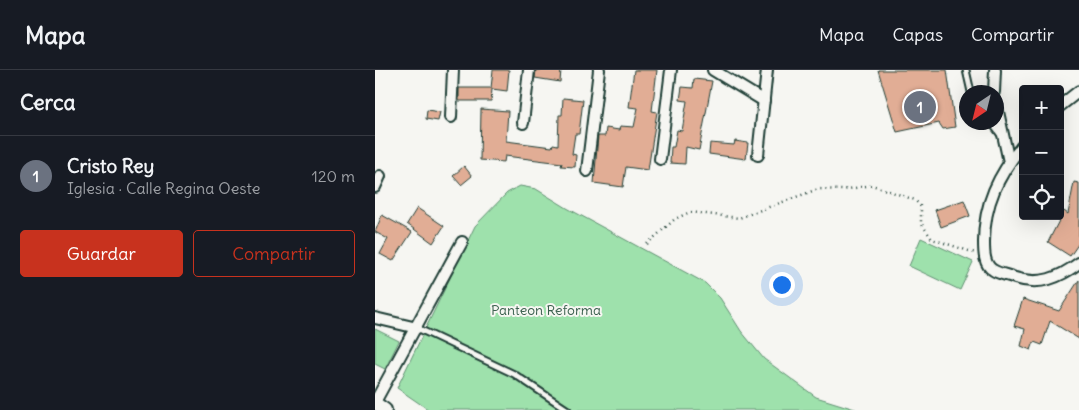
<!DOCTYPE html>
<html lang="es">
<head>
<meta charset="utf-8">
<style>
  body { margin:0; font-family:Delius,sans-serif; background:#20242c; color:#f1f3f6 }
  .controls { position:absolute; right:15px; top:15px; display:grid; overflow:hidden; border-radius:5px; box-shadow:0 5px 20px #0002 }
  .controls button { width:45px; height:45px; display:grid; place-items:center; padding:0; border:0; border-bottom:1px solid #363941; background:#171b24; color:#f1f3f6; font:25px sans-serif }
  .compass { position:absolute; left:584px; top:15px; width:45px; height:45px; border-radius:50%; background:#171b24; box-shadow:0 5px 20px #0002; rotate:215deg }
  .you { position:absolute; left:406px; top:214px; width:18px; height:18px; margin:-12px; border:4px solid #fff; border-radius:50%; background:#1a73e8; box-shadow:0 0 0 8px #1a73e833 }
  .badge { display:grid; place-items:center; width:32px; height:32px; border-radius:50%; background:#c8321e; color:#fff; font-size:16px; font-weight:700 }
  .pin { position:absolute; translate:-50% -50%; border:2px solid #fff; box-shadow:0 1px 5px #0006 }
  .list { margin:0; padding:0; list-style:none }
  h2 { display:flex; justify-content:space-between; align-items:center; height:65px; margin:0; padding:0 20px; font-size:21px }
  h2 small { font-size:16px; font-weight:400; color:#9ea1a6 }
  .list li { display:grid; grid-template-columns:32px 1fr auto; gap:15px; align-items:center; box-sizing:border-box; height:80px; padding:0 20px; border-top:1px solid #363941 }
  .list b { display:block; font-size:19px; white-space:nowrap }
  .list p { margin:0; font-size:16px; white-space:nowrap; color:#9ea1a6 }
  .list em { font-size:16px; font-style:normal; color:#9ea1a6 }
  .actions { display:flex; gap:10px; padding:15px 20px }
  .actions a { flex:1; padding:11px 0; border:1px solid #c8321e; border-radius:5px; text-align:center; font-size:18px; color:#c8321e }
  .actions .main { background:#c8321e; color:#fff }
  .icon { flex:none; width:28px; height:28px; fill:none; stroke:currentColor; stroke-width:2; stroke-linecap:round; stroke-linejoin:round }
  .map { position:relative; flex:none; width:704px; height:340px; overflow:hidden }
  header { display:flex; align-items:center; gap:30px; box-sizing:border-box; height:70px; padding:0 25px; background:#171b24; border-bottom:1px solid #363941 }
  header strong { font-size:24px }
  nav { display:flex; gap:28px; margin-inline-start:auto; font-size:18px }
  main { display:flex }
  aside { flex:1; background:#171b24 }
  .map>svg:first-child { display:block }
  .green { fill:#9ee1ac; stroke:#5e8f70 }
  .building { fill:#e1ad95; stroke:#1f3d34 }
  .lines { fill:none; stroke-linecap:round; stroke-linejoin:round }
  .service-casing { stroke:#1f3d34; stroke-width:9 }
  .minor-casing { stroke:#1f3d34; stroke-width:14 }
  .tertiary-casing { stroke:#1f3d34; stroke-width:16 }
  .path { stroke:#1f3d34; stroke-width:2.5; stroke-dasharray:1 4; stroke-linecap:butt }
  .service { stroke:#f6f6f2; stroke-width:5 }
  .minor { stroke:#f6f6f2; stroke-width:10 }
  .tertiary { stroke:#f6f6f2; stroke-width:12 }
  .labels { text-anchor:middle; stroke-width:4; stroke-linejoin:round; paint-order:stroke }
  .park-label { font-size:14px; fill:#385e4c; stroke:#f6f6f2 }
</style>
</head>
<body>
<header>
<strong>Mapa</strong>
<nav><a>Mapa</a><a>Capas</a><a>Compartir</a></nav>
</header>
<main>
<aside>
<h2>Cerca<small></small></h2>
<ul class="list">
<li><span class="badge" style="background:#6b7280">1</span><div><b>Cristo Rey</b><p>Iglesia · Calle Regina Oeste</p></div><em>120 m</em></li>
</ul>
<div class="actions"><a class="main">Guardar</a><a>Compartir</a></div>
</aside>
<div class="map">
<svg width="704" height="340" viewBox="0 0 704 340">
  <rect width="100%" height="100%" fill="#f6f6f2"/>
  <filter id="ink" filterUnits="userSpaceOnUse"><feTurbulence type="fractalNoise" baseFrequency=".02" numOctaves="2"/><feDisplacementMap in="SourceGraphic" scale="10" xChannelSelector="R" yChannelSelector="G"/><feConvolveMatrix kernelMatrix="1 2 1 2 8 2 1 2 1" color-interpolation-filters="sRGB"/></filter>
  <g filter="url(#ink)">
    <g class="green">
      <polygon points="145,116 161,119 192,138 330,213 345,228 366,261 389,289 441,327 483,340 54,340 22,318 100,156 132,123"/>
      <polygon points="546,168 598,192 585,220 534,196"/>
      <polygon points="0,259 24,271 10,299 0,294"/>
    </g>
    <g class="building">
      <polygon points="118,0 134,0 132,21 117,19 116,31 84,31 84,18 116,18"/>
      <polygon points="161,0 186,0 185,12 160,8"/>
      <polygon points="259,0 282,0 277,41 282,42 273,100 251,97 248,117 219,113 223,66 230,66 231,58 244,60 245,56 259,57 263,38 254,37"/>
      <polygon points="503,0 572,0 580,57 568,59 564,53 522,62"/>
      <polygon points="319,9 337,11 324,80 311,77 310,94 295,93 296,77 299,77 302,60 307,61 312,31 305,30 307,17 318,18"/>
      <polygon points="188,28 208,30 204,64 200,64 197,84 201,85 200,97 186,96 187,93 130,86 129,92 105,90 106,39 133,41 131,71 177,77 178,74 183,75 184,45 187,45"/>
      <polygon points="52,40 65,42 63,51 51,49"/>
      <polygon points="360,71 373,73 371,89 334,84 335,73 359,75"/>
      <polygon points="89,96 97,106 86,115 78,106"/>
      <polygon points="699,112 704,113 704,173 695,186 673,172 689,141 693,144"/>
      <polygon points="589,130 595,146 566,157 560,140"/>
      <polygon points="42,138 69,156 58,173 32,154"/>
      <polygon points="7,145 37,162 18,191 5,184 13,169 0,162"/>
      <polygon points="704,210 704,269 675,251 667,275 659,272 656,280 646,276 650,259 639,256 648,229 684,241"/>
    </g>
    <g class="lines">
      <g class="service-casing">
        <g id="service">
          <polyline points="591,0 596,22"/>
          <polyline points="616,52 625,64"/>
          <polyline points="42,258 139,304 193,340"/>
        </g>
      </g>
      <g class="minor-casing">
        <g id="minor">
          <polyline points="338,0 389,31"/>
          <polyline points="619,22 620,0"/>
          <polyline points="685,36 704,21"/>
          <polyline points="622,37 634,92"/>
          <polyline points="76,47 78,0"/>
          <polyline points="148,53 154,0"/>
          <path d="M648,75C623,105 609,134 609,172C609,182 609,195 618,200C624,204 633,205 640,208C665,216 684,208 704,193"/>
          <polyline points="383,85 392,0"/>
          <polyline points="285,89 296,0"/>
          <polyline points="212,101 224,0"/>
          <polyline points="0,117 5,106"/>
          <polyline points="0,248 42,258"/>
          <polyline points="0,332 87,172"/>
        </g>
      </g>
      <g class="tertiary-casing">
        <polyline id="tertiary" points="0,333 10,340"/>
      </g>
      <polyline class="path" points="272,174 300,149 315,142 364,148 443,119 468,120 497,115 540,130 546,137 546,153 557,169 600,183"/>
      <use href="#service" class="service"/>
      <use href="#minor" class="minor"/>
      <use href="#tertiary" class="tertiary"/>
    </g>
  </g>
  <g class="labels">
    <g class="park-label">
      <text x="171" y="245">Panteon Reforma</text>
    </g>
  </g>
</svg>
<div class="controls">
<button>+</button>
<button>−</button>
<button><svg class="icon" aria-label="locate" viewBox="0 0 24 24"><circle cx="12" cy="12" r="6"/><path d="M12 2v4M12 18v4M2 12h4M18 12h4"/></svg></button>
</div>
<svg class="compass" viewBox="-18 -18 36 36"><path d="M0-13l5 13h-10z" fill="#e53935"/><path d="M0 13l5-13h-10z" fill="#9ea1a6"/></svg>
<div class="you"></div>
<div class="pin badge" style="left:545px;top:37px;background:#6b7280">1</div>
</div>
</main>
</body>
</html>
